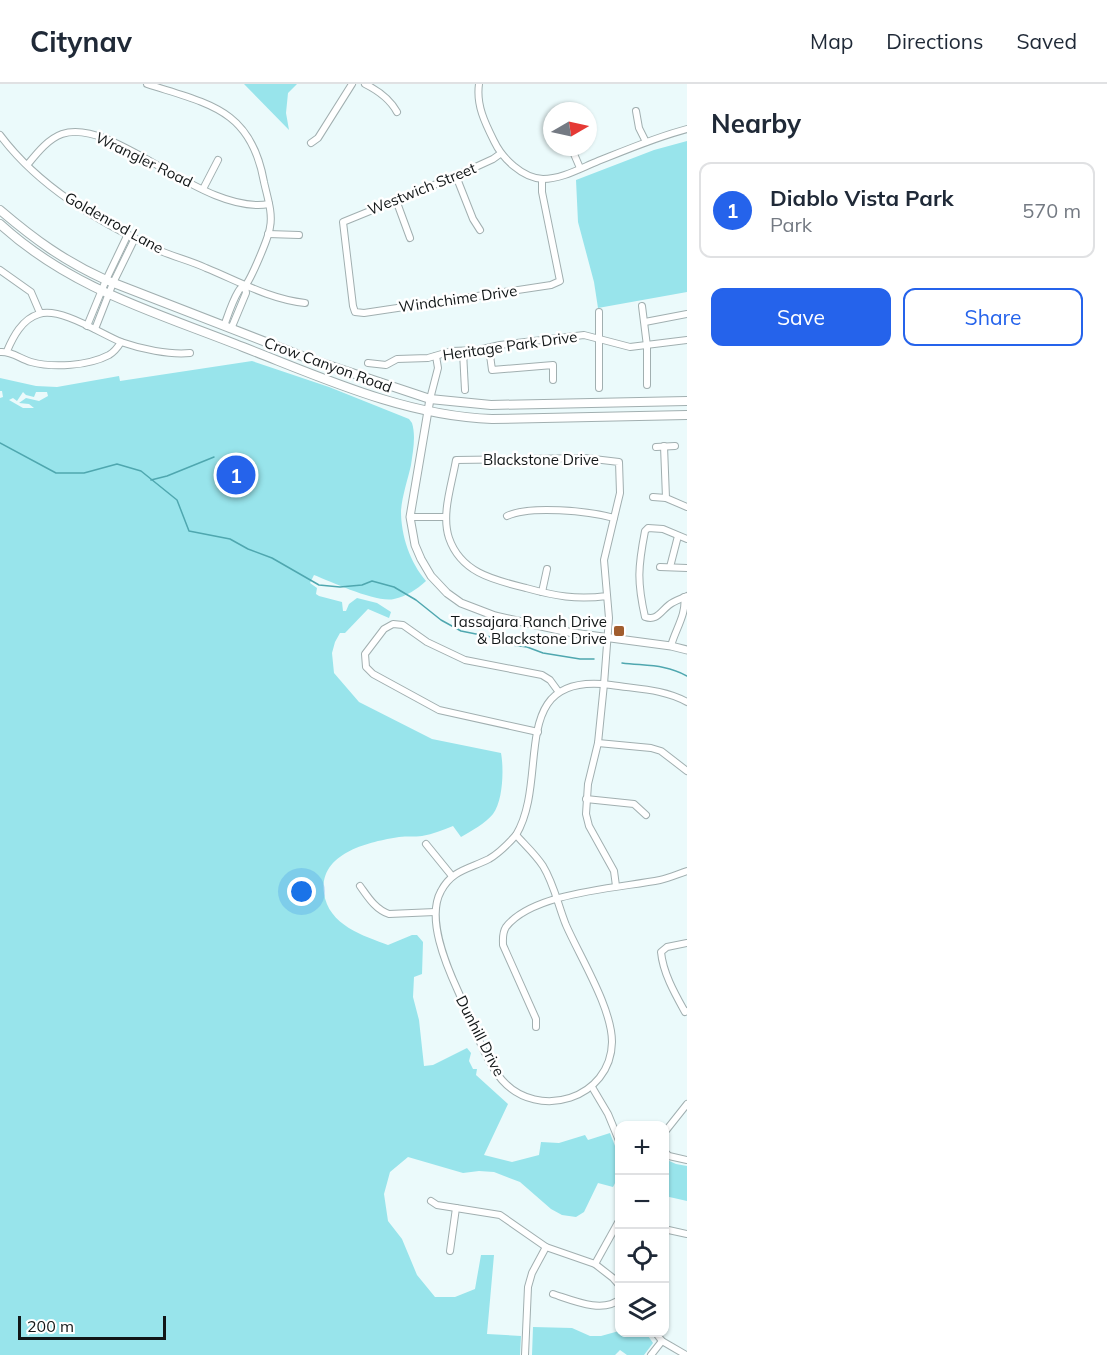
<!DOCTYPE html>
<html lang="en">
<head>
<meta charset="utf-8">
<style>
  body { margin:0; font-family:Mulish,sans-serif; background:#f2f2f3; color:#1f2937 }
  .controls { position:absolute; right:18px; bottom:18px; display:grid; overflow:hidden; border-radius:12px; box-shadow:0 2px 4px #0004 }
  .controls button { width:54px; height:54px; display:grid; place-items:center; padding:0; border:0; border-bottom:2px solid #e0e1e3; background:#fff; color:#1f2937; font:30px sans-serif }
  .compass { position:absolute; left:543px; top:18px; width:54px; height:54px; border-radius:50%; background:#fff; box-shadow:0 2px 4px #0004; rotate:81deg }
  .scale { position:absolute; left:18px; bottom:15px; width:148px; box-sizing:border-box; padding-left:6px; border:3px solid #111617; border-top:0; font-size:16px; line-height:21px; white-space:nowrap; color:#111617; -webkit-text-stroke:4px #fff; paint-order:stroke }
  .you { position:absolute; left:302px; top:808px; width:21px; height:21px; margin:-15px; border:4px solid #fff; border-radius:50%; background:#1a73e8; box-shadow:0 0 0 9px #1a73e833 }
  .badge { display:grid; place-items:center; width:39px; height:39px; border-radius:50%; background:#2563eb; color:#fff; font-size:20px; font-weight:700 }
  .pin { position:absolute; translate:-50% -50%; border:3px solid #fff; box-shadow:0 2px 6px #0006 }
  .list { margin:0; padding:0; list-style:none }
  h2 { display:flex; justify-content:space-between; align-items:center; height:78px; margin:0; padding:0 24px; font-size:26px }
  h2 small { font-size:20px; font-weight:400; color:#747a83 }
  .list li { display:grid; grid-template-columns:39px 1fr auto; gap:18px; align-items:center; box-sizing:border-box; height:96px; margin:0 12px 12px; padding:0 12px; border:2px solid #e0e1e3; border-radius:12px }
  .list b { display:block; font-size:22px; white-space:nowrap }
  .list p { margin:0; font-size:20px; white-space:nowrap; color:#747a83 }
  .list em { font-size:20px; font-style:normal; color:#747a83 }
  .actions { display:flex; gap:12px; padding:18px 24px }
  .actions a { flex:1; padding:14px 0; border:2px solid #2563eb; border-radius:12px; text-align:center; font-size:21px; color:#2563eb }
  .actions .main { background:#2563eb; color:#fff }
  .icon { flex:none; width:33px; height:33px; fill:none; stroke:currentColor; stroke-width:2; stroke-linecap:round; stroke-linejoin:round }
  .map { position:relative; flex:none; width:687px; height:1271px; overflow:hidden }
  header { display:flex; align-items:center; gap:36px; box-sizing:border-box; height:84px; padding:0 30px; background:#fff; border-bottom:2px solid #e0e1e3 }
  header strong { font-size:28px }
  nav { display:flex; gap:33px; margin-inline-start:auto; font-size:21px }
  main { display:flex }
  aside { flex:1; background:#fff }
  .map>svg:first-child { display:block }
  .green { fill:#98e4eb; fill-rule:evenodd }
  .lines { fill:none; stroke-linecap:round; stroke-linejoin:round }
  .stream { stroke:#4fa7af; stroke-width:1.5 }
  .minor-casing { stroke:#a1afb0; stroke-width:8 }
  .tertiary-casing { stroke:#a1afb0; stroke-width:9 }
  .secondary-casing { stroke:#a1afb0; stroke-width:10 }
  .minor { stroke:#fff; stroke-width:6 }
  .tertiary { stroke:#fff; stroke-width:7 }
  .secondary { stroke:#fff; stroke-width:8 }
  .poi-dot { fill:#a15d2e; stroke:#fff; stroke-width:2 }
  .labels { text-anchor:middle; stroke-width:5; stroke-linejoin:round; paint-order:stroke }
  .street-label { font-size:15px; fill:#111617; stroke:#fff }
  .poi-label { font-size:15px; fill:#111617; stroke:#fff; text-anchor:end }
</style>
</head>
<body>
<header>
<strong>Citynav</strong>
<nav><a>Map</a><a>Directions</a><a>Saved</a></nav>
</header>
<main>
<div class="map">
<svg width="687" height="1271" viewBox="0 0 687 1271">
  <rect width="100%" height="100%" fill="#ebfafb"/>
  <g class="green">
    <polygon points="244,0 297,0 288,9 286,29 289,46"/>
    <polygon points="687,57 687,208 598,224 594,198 578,138 576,96 654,66"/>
    <path d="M252,277L329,303L409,335L412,339C416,352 413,367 411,381C408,395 402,412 401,427C401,452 410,478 426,497C416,506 407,512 394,515C376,519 332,498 314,491L310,499L317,504L316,510L319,512L342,518L343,527H346L349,520L357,514L377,519L391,528L389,534L368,525L345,549H340L335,558L332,569L334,589L359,618L432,655L501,669C504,685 503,717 493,730C486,739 471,747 461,753L453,742C443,746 433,750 422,752C415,753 407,752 399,753C368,758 319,769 324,809C328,841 364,852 388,861L412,851H417L423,858L422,890L414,893L413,913L419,936L424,982L433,981L467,964L471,969L469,977L473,985H477L476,991L508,1020L484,1071L512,1078L539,1071L541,1058L559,1059L585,1051L588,1056L610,1049C618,1070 625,1081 613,1103L598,1099L584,1128L576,1133L562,1131L551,1125L520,1098L494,1088L479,1087L463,1089L408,1073L390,1088L384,1110L388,1137L402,1155L417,1191L435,1213H455L475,1205L481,1171H494L487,1250L521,1252L520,1271H0V314L3,313L2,307H0V294L36,302L57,303L119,292L120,297ZM23,308L26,311L34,313L36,308H47L48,312L39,317L26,314L19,319L29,320L34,324H23L9,316L13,314L17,317Z"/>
    <polygon points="665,1075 676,1080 687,1082 687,1117 665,1112"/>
    <polygon points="533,1243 572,1244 590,1252 601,1252 619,1247 646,1249 653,1259 644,1271 627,1271 620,1266 615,1271 532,1271"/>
  </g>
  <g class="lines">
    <g class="stream">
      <polyline points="0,359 56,389 84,389 117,380 141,387 177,416 189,447 230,455 248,465 272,474 319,501 340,503 362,501 372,497 394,503 416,516 441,536 461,547 491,553 512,561 527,563 543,569 580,575 594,575"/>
      <polyline points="151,396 167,392 214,373"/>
      <path d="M622,579C646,582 666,580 687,592"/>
    </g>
    <g class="minor-casing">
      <g id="minor">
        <path d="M147,0C209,20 251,25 264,98C267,112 273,129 270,143C269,153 251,195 245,202C239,208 242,201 238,208C232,218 228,231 224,242"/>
        <path d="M365,0C379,7 390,15 397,28"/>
        <path d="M479,0C476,21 485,39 494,57C502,74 522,94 543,95C561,95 579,85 596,78C626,66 656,53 687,45"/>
        <polyline points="636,27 639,44 646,58"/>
        <path d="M0,51C38,102 97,137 154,164C170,172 189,176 206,184C238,197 269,215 305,219"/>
        <polyline points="311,59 318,54 352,0"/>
        <polyline points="571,63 580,84"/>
        <polyline points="500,70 493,75 456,92 343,138 353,222 355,228 364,229 551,201 560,197 542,108 542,95"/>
        <path d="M28,80C37,69 48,55 62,50C113,32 203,132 269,120"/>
        <polyline points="456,92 473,135 480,146"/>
        <polyline points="203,105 218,76"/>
        <polyline points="396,116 410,154"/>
        <polyline points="268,150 299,151"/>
        <polyline points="0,186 31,208 40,229"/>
        <polyline points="642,222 647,262 647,301"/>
        <polyline points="599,228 599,304"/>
        <polyline points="645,238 687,230"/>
        <polyline points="87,242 106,196 128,150"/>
        <polyline points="95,245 113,199 135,154"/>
        <polyline points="231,245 246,209 245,202"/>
        <polyline points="489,264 492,286 553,281 553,296"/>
        <path d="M7,267C13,253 22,235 39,230C61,223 101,250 121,258C141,265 169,271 190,269"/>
        <path d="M0,268C12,267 20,275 31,278C53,284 88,282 109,271C114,268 118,263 121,258"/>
        <polyline points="463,268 465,306"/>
        <polyline points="368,279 386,281 397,275 428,274 452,267 478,266 500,261 584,251 630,263 687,256"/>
        <polyline points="430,315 438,284 436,272"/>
        <polyline points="664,362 666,414 687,423"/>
        <polyline points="656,363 675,362"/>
        <polyline points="653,413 666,414"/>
        <path d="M507,432C530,421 589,427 614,434"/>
        <polyline points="410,433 446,433"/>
        <path d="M687,455L663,445L648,444L645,447C638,483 637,498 645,533C657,537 660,528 669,521C674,517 681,515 687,512"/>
        <polyline points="660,483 687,484"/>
        <polyline points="670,483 678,452"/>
        <polyline points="542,508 547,485"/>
        <path d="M607,512C576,516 555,512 526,504C494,496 461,489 449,454C441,430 452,400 456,376L585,374L619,378L620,409L604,476L609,534L604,600L598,659L588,700L586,730L589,742L614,787L616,802"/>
        <path d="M671,562C675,546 687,530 684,513"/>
        <polyline points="538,648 439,626 373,590 366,583 365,570 384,545 393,540 403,541 427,558 465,576 542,591 550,596 558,607"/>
        <polyline points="598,659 651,664 661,667 687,687"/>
        <polyline points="586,715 634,720 646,731"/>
        <path d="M516,751C525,761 535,770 543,782C554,800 558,821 566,841C580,873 612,924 612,958C611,1015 538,1037 502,996C485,977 469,931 458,907C446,881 426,834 441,807C452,786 469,785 489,775C499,769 508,760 516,751Z"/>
        <path d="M516,751C551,693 505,587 611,601C637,605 664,605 687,618"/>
        <polyline points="426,760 452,792"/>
        <path d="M360,802C368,813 375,825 389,830L435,828"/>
        <path d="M687,859L667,863L661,868C663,889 675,910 685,928L687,927"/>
        <path d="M536,943V935L503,861C503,855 502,849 506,843C533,808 620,804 660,796C669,794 678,790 687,787"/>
        <polyline points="592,1003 608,1030 620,1059"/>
        <polyline points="664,1049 687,1020"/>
        <polyline points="664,1067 669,1072 687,1076"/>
        <polyline points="431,1117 437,1121 500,1131 546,1163 595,1180 613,1194 620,1202"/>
        <polyline points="664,1145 687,1150"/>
        <polyline points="450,1167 456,1124"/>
        <polyline points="595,1180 620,1135"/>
        <path d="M553,1210C572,1216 603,1230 620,1215"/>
        <polyline points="655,1248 662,1257 686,1271"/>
        <polyline points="525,1271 528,1203 532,1189 546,1163"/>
        <polyline points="651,1271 662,1257"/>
      </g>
    </g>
    <g class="tertiary-casing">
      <polyline id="tertiary" points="430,315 410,433 415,461 421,475 431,492 447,509 461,519 495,532 573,549 671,562 687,566"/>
    </g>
    <g class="secondary-casing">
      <g id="secondary">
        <path d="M0,126C34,155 64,177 106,196L307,274L430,315L491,321L687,317"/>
        <path d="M0,140C71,205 155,228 243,263C323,294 405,332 492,335L687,331"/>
      </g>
    </g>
    <use href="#minor" class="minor"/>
    <use href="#tertiary" class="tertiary"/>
    <use href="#secondary" class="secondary"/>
  </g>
  <rect class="poi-dot" x="613" y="541" width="12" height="12" rx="3"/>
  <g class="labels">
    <g class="street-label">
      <text transform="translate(144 76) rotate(26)" y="5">Wrangler Road</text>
      <text transform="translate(422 105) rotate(-22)" y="5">Westwich Street</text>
      <text transform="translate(114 139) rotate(29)" y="5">Goldenrod Lane</text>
      <text transform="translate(458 215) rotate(-8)" y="5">Windchime Drive</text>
      <text transform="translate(510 262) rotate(-8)" y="5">Heritage Park Drive</text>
      <text transform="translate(328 281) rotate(20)" y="5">Crow Canyon Road</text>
      <text x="541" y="381">Blackstone Drive</text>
      <text transform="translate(480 952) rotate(63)" y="5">Dunhill Drive</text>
    </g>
    <g class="poi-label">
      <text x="607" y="543">Tassajara Ranch Drive<tspan x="607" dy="17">&amp; Blackstone Drive</tspan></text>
    </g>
  </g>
</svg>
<div class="controls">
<button>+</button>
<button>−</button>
<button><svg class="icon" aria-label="locate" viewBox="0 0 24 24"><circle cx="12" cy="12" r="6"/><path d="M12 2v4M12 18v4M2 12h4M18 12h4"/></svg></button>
<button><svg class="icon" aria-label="layers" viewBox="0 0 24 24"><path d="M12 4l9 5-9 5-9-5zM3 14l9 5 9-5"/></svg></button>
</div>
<svg class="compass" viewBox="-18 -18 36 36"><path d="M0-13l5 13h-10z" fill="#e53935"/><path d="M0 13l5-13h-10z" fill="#747a83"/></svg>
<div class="scale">200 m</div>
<div class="you"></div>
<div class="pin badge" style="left:236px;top:391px">1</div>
</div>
<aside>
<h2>Nearby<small></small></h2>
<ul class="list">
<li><span class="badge">1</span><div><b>Diablo Vista Park</b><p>Park</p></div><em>570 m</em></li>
</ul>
<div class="actions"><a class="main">Save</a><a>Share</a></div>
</aside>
</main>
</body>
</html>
